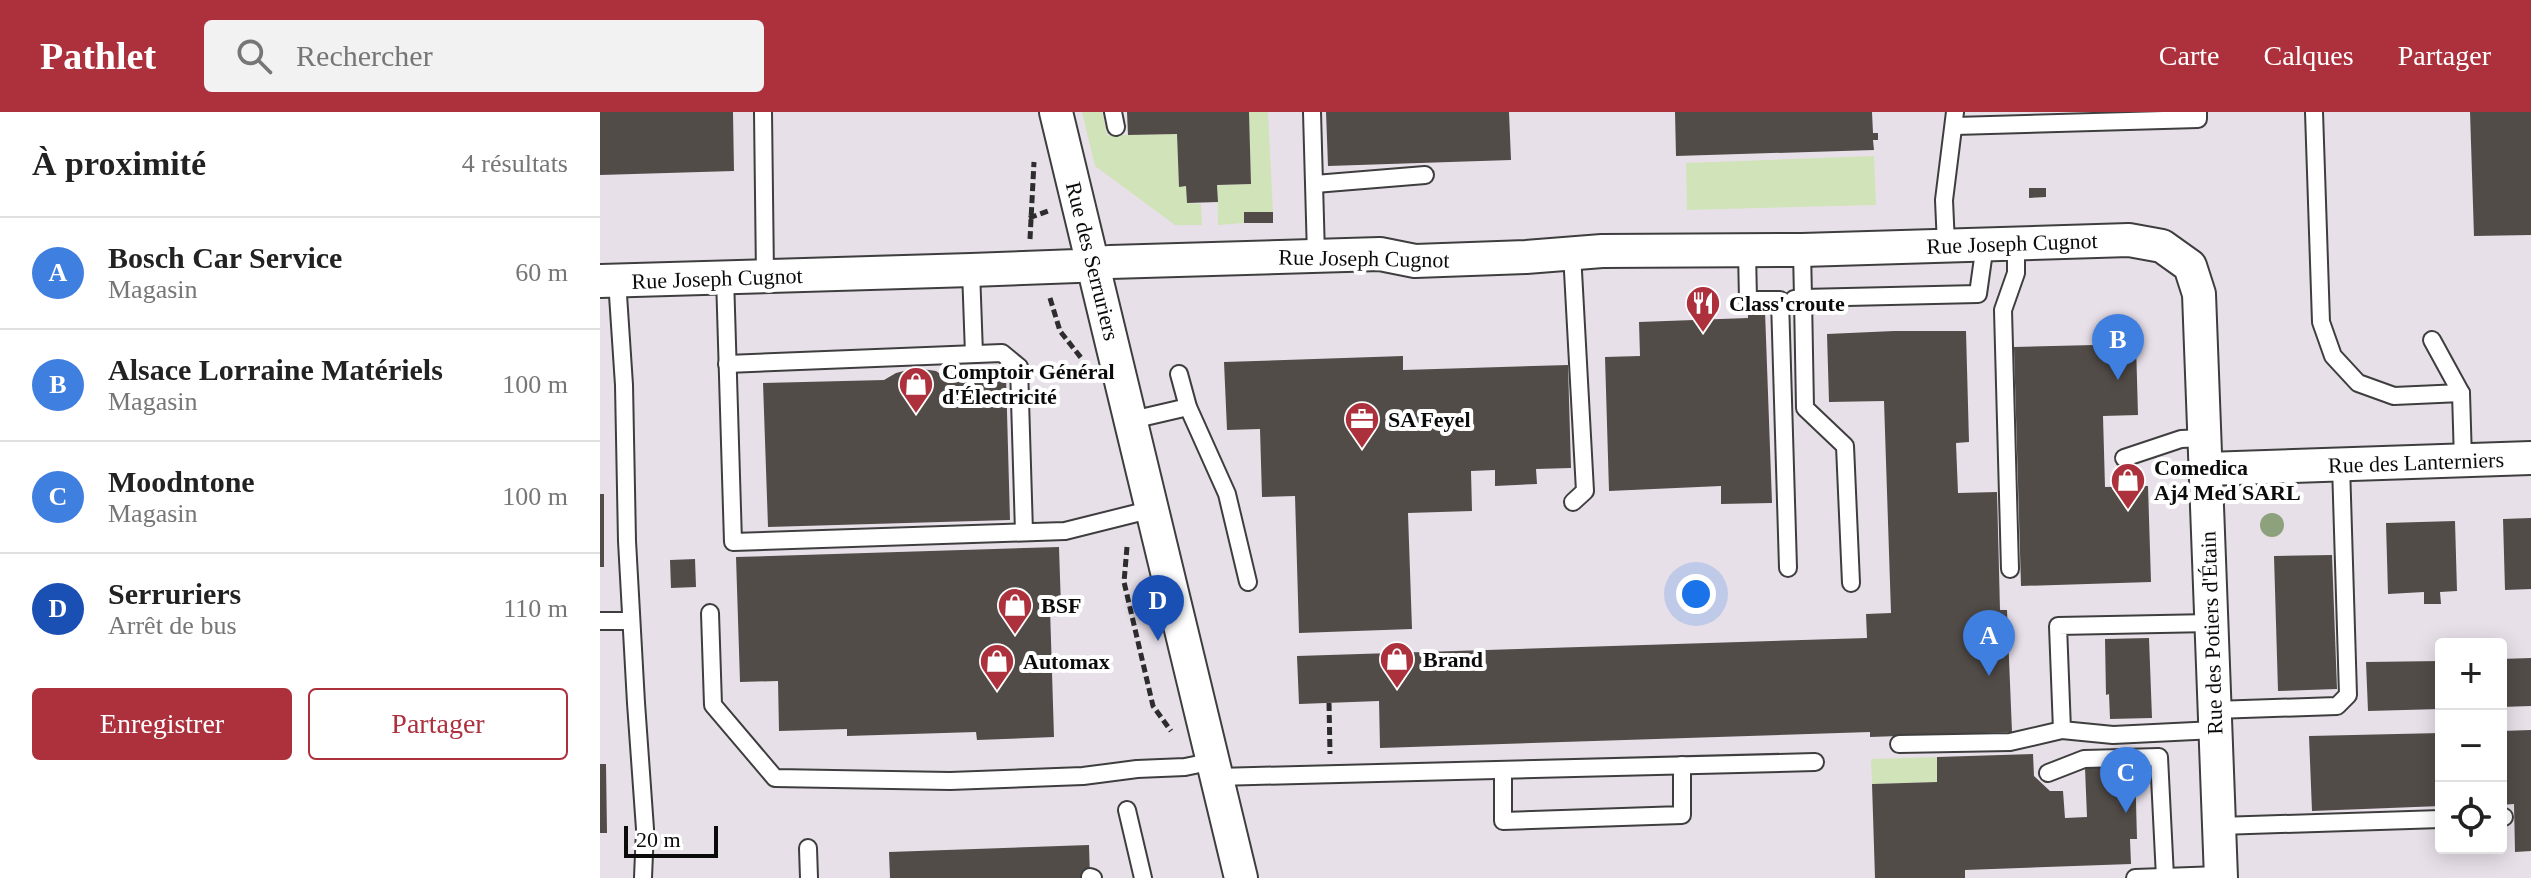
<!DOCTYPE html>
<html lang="fr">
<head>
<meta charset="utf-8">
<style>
  body { margin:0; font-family:Georgia,serif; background:#f2f2f2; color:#222 }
  .controls { position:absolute; right:24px; bottom:24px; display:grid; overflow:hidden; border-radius:8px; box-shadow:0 4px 20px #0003 }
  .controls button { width:72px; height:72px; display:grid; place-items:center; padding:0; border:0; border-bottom:2px solid #e0e0e0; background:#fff; color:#222; font:40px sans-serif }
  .scale { position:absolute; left:24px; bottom:20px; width:94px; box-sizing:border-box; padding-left:8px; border:4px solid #0b0b0b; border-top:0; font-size:22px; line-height:28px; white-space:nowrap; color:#0b0b0b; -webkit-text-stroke:6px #fff; paint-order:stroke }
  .you { position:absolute; left:1096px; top:482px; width:28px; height:28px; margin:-20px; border:6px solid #fff; border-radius:50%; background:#1a73e8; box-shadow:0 0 0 12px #1a73e833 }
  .badge { display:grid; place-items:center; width:52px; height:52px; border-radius:50%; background:#ac313d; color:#fff; font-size:26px; font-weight:700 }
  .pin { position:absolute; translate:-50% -66px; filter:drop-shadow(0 2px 4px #0008) }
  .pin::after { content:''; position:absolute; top:42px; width:28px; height:24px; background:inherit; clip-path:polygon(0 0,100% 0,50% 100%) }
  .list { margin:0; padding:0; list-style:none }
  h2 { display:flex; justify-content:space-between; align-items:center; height:104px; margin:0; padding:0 32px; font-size:34px }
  h2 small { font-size:26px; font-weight:400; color:#767676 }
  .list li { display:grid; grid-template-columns:52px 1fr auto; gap:24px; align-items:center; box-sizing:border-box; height:112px; padding:0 32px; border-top:2px solid #e0e0e0 }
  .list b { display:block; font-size:30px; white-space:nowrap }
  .list p { margin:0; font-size:26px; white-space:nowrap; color:#767676 }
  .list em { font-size:26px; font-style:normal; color:#767676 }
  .actions { display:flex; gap:16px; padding:24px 32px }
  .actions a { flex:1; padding:18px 0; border:2px solid #ac313d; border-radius:8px; text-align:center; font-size:28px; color:#ac313d }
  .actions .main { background:#ac313d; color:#fff }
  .icon { flex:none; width:44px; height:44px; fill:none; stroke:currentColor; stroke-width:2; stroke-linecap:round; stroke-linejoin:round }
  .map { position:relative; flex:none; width:1931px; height:766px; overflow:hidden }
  header { display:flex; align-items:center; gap:48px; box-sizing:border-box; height:112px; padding:0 40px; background:#ac313d; color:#fff }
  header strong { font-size:38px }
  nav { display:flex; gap:44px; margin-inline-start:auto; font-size:28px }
  .search { width:560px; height:72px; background:#f2f2f2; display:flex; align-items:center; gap:20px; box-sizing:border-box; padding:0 28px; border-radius:8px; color:#767676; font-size:30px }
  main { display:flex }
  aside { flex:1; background:#fff }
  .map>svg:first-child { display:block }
  .industrial { fill:#e8e0e9; fill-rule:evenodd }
  .green { fill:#d1e3b8 }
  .building { fill:#524c48 }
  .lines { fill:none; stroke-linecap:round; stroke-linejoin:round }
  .service-casing { stroke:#3e3e3e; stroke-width:20 }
  .minor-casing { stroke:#3e3e3e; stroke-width:36 }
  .path { stroke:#2d2d2d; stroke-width:5; stroke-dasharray:8 4; stroke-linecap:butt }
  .service { stroke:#fff; stroke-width:16 }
  .minor { stroke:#fff; stroke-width:32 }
  .tree { fill:#8da27c }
  .labels { text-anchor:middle; stroke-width:8; stroke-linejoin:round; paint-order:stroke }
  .street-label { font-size:22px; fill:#0b0b0b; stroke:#fff }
  .poi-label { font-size:22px; font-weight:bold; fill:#0b0b0b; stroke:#fff; text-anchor:start }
</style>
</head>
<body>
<header>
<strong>Pathlet</strong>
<div class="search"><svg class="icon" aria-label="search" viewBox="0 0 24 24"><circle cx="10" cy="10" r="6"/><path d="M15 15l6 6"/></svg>Rechercher</div>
<nav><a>Carte</a><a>Calques</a><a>Partager</a></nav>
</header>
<main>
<aside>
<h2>À proximité<small>4 résultats</small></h2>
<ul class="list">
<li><span class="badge" style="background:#3f7fe0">A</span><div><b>Bosch Car Service</b><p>Magasin</p></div><em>60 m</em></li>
<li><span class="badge" style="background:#3f7fe0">B</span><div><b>Alsace Lorraine Matériels</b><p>Magasin</p></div><em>100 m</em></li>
<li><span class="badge" style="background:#3f7fe0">C</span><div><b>Moodntone</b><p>Magasin</p></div><em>100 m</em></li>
<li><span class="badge" style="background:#1a4fb4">D</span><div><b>Serruriers</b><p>Arrêt de bus</p></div><em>110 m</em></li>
</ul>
<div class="actions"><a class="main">Enregistrer</a><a>Partager</a></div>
</aside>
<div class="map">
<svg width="1931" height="766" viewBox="0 0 1931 766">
  <rect width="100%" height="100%" fill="#fdf8eb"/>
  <path class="industrial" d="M0,0H1931V766H0ZM1841,532H1901V736H1841Z"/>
  <g class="green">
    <polygon points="482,0 502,0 507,23 577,22 579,74 586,74 587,91 601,92 602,113 575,113 495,54"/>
    <polygon points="649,0 668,0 673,100 645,100 644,111 618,113 617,73 651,72"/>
    <polygon points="1274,44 1276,93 1087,98 1086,51"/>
    <polygon points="1337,645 1337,670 1272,672 1271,647"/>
  </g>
  <g class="building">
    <polygon points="0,0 133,0 134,59 0,63"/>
    <polygon points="527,0 649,0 651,72 617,73 618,90 587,91 586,74 579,75 577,22 528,23"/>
    <polygon points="726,0 909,0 911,48 728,54"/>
    <polygon points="1075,0 1272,0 1273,21 1278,21 1278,28 1273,28 1274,38 1076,44"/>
    <polygon points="1870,0 1931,0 1931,123 1874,124"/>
    <polygon points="1429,76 1446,76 1446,85 1429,86"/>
    <rect x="644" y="100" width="29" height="11"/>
    <polygon points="1165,199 1172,391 1121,392 1121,374 1009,379 1005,245 1040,244 1039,210 1148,206 1148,200"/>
    <polygon points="1294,219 1366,219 1369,330 1356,331 1358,381 1397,380 1400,498 1407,498 1412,620 1270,625 1270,620 780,636 779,589 699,592 697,544 1267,526 1266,502 1291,501 1284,289 1229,290 1227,222"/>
    <polygon points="1536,232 1538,303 1503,304 1505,375 1548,374 1551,470 1421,474 1414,235"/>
    <polygon points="803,244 803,258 968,253 971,356 936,357 937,372 895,374 895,358 871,359 872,399 808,401 812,517 699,521 695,384 662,385 660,317 627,318 624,250"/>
    <polygon points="315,256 336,259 346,266 406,264 410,408 168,415 163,271 284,268 296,261"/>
    <rect x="0" y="382" width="4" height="73"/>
    <polygon points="1931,406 1931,477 1905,478 1903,407"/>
    <polygon points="1855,409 1857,479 1840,480 1841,492 1824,492 1824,480 1788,482 1786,411"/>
    <polygon points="459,435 461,496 450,496 454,625 377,628 376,620 247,624 247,617 179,619 178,569 140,570 136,445"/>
    <polygon points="1732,443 1737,577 1678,579 1674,444"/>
    <polygon points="95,447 96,475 71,476 70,448"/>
    <polygon points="1549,526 1552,606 1510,607 1509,582 1506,583 1505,527"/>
    <polygon points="1931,546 1931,594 1901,595 1901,547"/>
    <polygon points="1841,549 1841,597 1768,599 1766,550"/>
    <polygon points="1931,618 1931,739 1915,740 1914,692 1901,693 1901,619"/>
    <polygon points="1841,621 1841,694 1712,699 1709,624"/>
    <polygon points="1433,642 1434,664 1450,679 1463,679 1465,706 1487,705 1485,656 1535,654 1537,727 1530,727 1531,752 1365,758 1365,766 1275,766 1272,672 1337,670 1337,645"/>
    <polygon points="0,652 6,652 7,721 0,721"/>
    <polygon points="489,733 490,766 290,766 289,740"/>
  </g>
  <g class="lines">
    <g class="service-casing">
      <g id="service">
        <polyline points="163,0 165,164"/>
        <polyline points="513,0 516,15"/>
        <polyline points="712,0 716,143"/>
        <polyline points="1714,0 1721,210 1733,244 1758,271 1794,284 1861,281"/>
        <polyline points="1355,14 1598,7 1598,0"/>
        <polyline points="715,72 825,63"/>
        <polyline points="1346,133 1344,88 1355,0"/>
        <polyline points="1147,139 1148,188 1180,188 1188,456"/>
        <polyline points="972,141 985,379 973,390"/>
        <polyline points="371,158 374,242"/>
        <polyline points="125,165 133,430 465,419 553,397"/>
        <polyline points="17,168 24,273 27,429 36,591 45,717 43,766"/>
        <polyline points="1194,187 1203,186 1202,138"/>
        <polyline points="1832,228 1861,281 1863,348"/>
        <polyline points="127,252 402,241 419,255 424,420"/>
        <polyline points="579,262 588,295 627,382 648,470"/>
        <polyline points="532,308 588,295"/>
        <polyline points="1524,346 1581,327 1604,326"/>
        <polyline points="1410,457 1403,198 1416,161 1416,131"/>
        <polyline points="1251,471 1245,334 1205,296 1203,186 1378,182 1385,132"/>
        <polyline points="110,501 113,593 175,666 350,669 483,664 537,657 585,655 614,649"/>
        <polyline points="0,509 31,509"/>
        <polyline points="1611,511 1458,514 1462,618 1513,623 1615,618"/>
        <polyline points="1614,598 1737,594 1748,583 1741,353"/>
        <polyline points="1299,632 1410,630 1462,618"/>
        <polyline points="903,658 903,709 1082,703 1082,653"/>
        <polyline points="1448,661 1484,647 1559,645 1565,765"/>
        <polyline points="617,665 1215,650"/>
        <polyline points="527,698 543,766"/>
        <polyline points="1901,705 1904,705"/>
        <polyline points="1619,714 1841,707"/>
        <polyline points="208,736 209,766"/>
        <polyline points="490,765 493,766"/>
        <polyline points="1535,766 1620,763"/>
      </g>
    </g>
    <g class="minor-casing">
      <g id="minor">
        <polyline points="456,0 641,766"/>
        <polyline points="0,169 371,158 477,154 510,150 780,142 815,149 926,145 1002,139 1202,138 1529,128 1562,134 1590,154 1599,182 1621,766"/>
        <polyline points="1606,357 1931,346"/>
      </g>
    </g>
    <g class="path">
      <polyline points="429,106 451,98"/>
      <polyline points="430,127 434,50"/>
      <polyline points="450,186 460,219 482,247"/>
      <polyline points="527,435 524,470 553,594 571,619"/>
      <polyline points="729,591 730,642"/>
    </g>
    <use href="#service" class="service"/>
    <use href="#minor" class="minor"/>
  </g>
  <circle class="tree" cx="1672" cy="413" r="12"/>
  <defs>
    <g id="restaurant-pin" transform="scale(1.8)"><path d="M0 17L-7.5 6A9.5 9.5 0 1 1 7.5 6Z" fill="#ac313d" stroke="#fff"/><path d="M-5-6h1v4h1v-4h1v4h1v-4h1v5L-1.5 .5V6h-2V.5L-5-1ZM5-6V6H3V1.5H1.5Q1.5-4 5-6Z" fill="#fff"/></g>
    <g id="shop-pin" transform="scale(1.8)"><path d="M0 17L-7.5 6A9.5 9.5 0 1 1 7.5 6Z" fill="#ac313d" stroke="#fff"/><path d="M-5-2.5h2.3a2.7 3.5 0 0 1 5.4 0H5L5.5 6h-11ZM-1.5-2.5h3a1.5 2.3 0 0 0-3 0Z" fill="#fff"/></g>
    <g id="office-pin" transform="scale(1.8)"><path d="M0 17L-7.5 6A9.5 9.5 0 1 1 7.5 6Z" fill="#ac313d" stroke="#fff"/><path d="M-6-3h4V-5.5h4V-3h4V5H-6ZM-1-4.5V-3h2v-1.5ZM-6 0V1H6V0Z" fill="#fff"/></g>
  </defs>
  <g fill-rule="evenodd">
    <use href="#restaurant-pin" x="1103" y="191"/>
    <use href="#shop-pin" x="316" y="272"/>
    <use href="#office-pin" x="762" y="307"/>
    <use href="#shop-pin" x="1528" y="368"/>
    <use href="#shop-pin" x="415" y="493"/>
    <use href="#shop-pin" x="797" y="547"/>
    <use href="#shop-pin" x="397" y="549"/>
  </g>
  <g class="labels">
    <g class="street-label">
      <text transform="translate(1412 131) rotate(-2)" y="8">Rue Joseph Cugnot</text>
      <text transform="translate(764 146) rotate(1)" y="8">Rue Joseph Cugnot</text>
      <text transform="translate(493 149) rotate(76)" y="8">Rue des Serruriers</text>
      <text transform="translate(117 166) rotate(-2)" y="8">Rue Joseph Cugnot</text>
      <text transform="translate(1816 350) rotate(-2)" y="8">Rue des Lanterniers</text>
      <text transform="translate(1611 521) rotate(-92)" y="8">Rue des Potiers d'Étain</text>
    </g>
    <g class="poi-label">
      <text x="1129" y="199">Class'croute</text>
      <text x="342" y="267">Comptoir Général<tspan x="342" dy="25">d'Électricité</tspan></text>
      <text x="788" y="315">SA Feyel</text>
      <text x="1554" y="363">Comedica<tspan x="1554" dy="25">Aj4 Med SARL</tspan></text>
      <text x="441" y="501">BSF</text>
      <text x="823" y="555">Brand</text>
      <text x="423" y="557">Automax</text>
    </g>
  </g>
</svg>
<div class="controls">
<button>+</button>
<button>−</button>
<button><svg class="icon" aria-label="locate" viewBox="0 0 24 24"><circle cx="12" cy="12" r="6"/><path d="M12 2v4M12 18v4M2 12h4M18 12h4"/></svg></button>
</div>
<div class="scale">20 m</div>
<div class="you"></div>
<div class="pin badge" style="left:1389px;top:564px;background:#3f7fe0">A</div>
<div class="pin badge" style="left:1518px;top:268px;background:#3f7fe0">B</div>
<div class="pin badge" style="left:1526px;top:701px;background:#3f7fe0">C</div>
<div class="pin badge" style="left:558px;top:529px;background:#1a4fb4">D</div>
</div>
</main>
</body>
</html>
